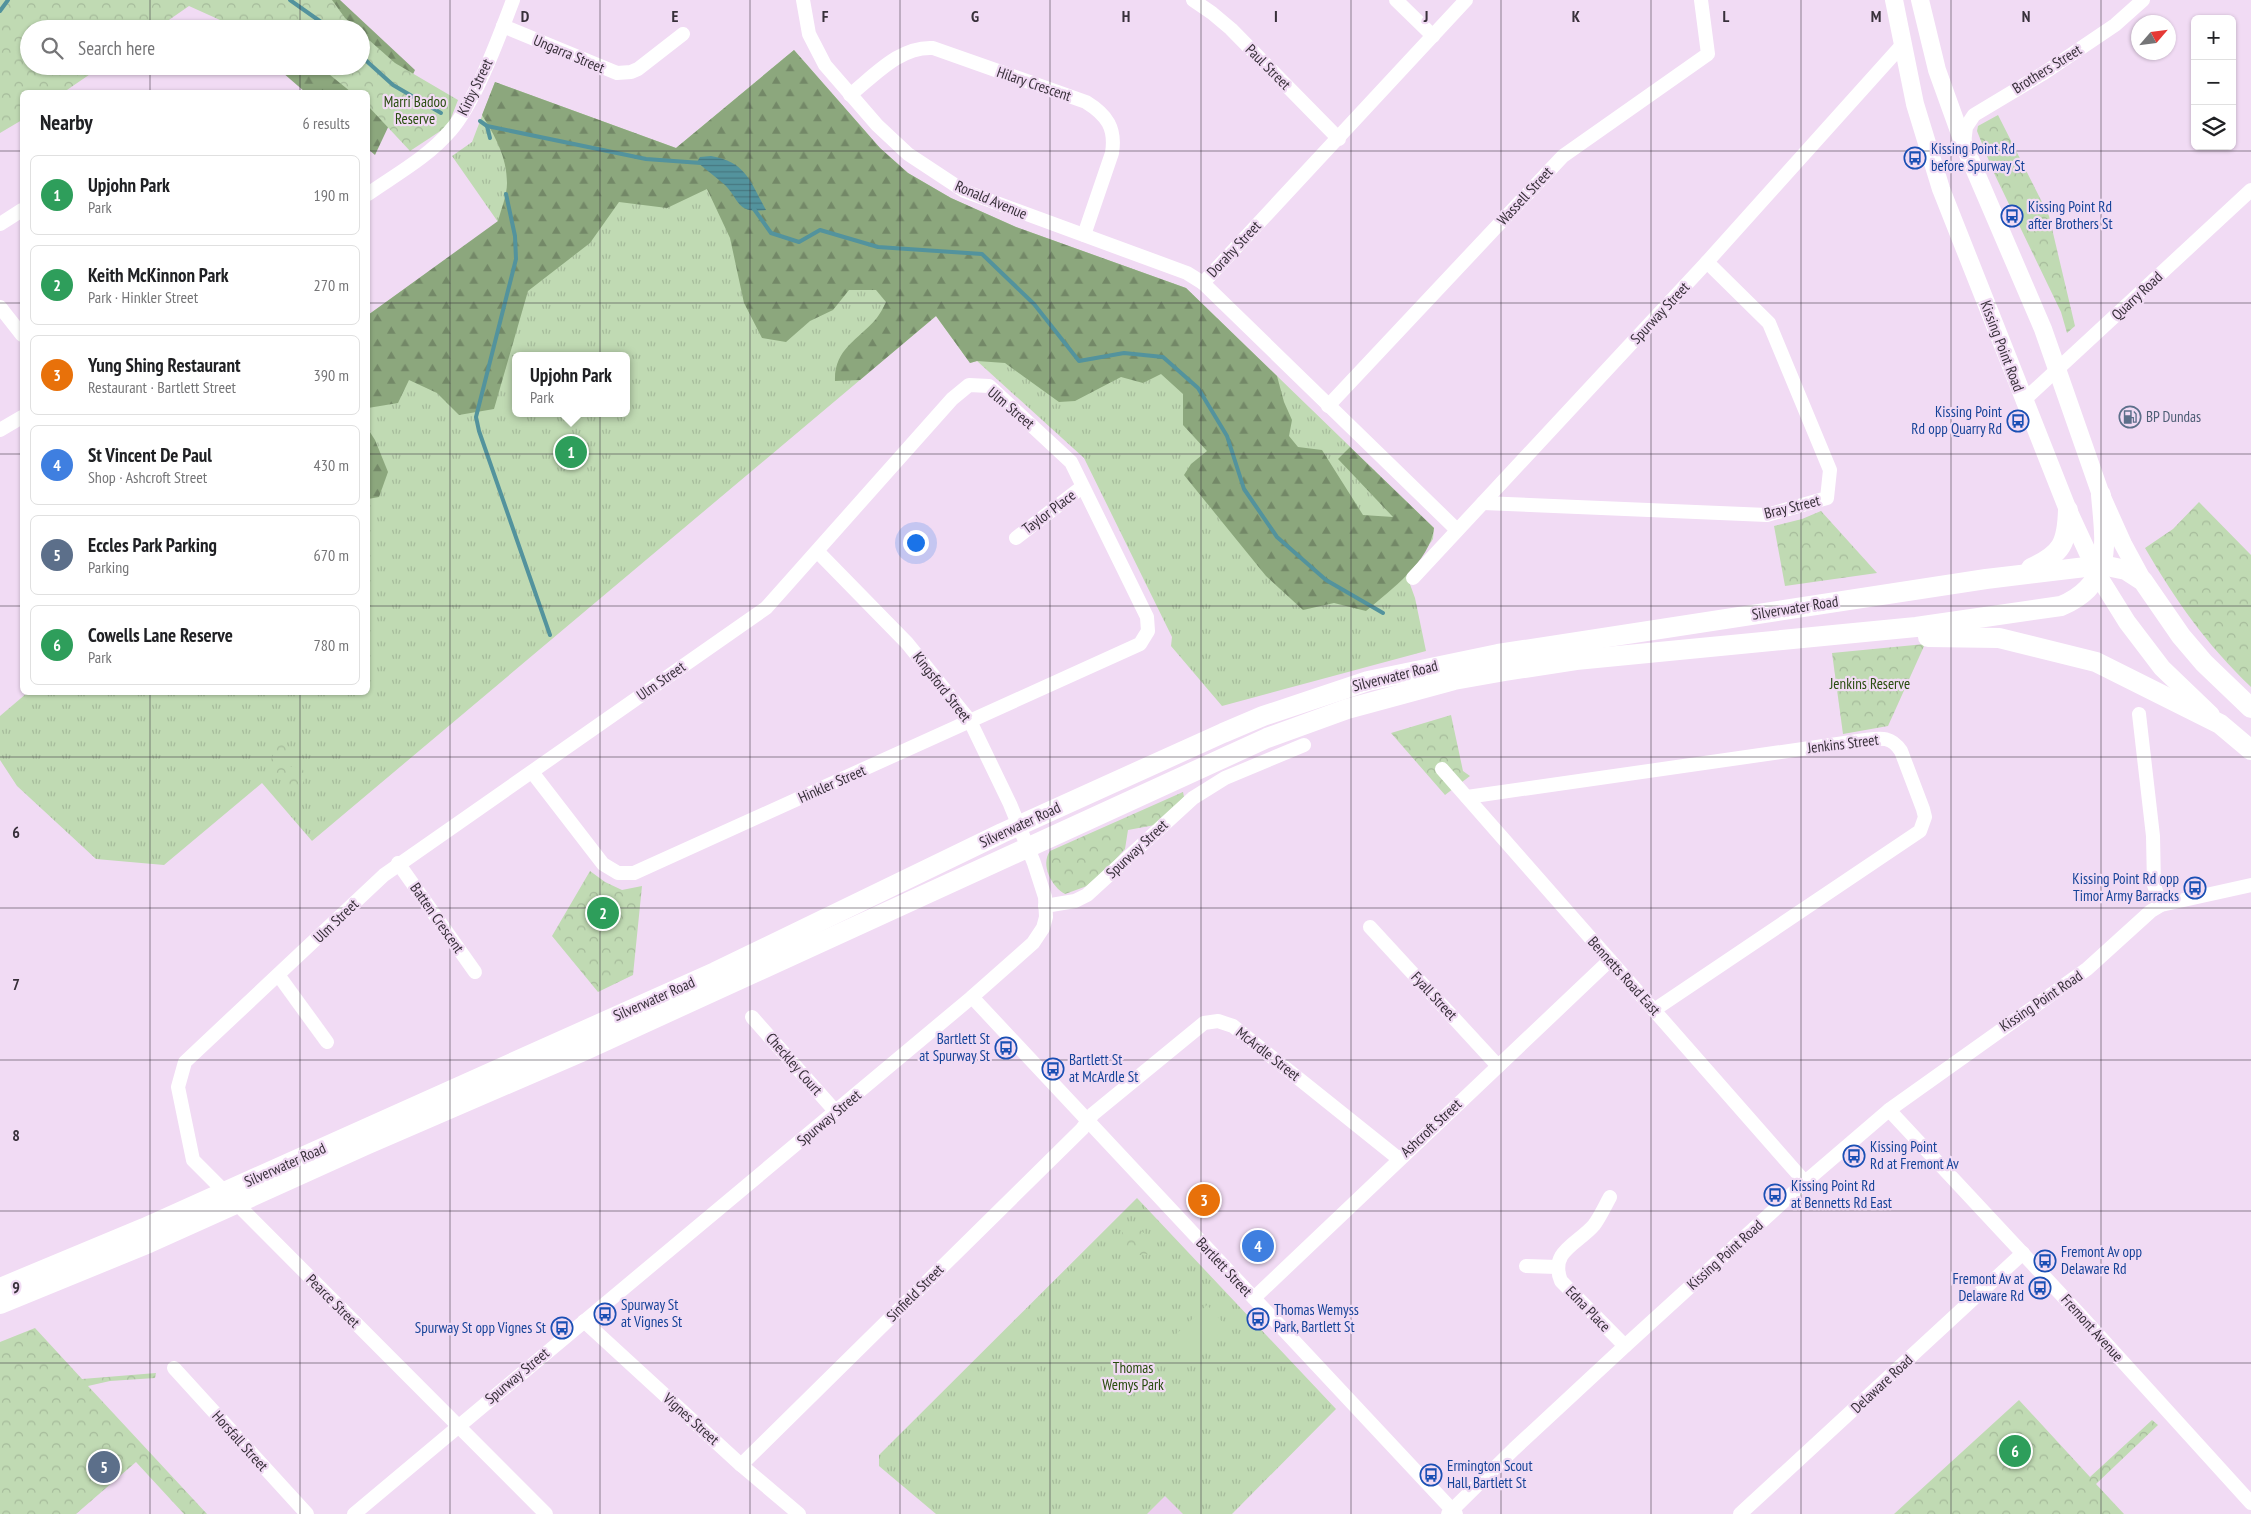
<!DOCTYPE html>
<html lang="en">
<head>
<meta charset="utf-8">
<style>
  body { margin:0; font-family:"PT Sans Narrow",sans-serif; background:#f6f6f6; color:#202124 }
  .controls { position:absolute; right:15px; top:15px; display:grid; overflow:hidden; border-radius:8px; box-shadow:0 1px 4px #0004 }
  .controls button { width:45px; height:45px; display:grid; place-items:center; padding:0; border:0; border-bottom:1px solid #e0e0e0; background:#fff; color:#202124; font:25px sans-serif }
  .compass { position:absolute; left:2131px; top:15px; width:45px; height:45px; border-radius:50%; background:#fff; box-shadow:0 1px 4px #0004; rotate:62deg }
  .you { position:absolute; left:915px; top:542px; width:18px; height:18px; margin:-12px; border:4px solid #fff; border-radius:50%; background:#1a73e8; box-shadow:0 0 0 8px #1a73e833 }
  .badge { display:grid; place-items:center; width:32px; height:32px; border-radius:50%; background:#7c3aed; color:#fff; font-size:16px; font-weight:700 }
  .pin { position:absolute; translate:-50% -50%; border:2px solid #fff; box-shadow:0 1px 5px #0006 }
  .popup { position:absolute; left:512px; top:352px; width:118px; height:65px; box-sizing:border-box; display:grid; place-content:center; border-radius:8px; background:#fff; filter:drop-shadow(0 1px 4px #0005); font-size:16px; white-space:nowrap; color:#757577 }
  .popup b { font-size:19px; color:#202124 }
  .popup::after { content:''; position:absolute; left:50%; top:100%; margin-left:-10px; border:10px solid transparent; border-top-color:#fff }
  .list { margin:0; padding:0; list-style:none }
  h2 { display:flex; justify-content:space-between; align-items:center; height:65px; margin:0; padding:0 20px; font-size:21px }
  h2 small { font-size:16px; font-weight:400; color:#757577 }
  .list li { display:grid; grid-template-columns:32px 1fr auto; gap:15px; align-items:center; box-sizing:border-box; height:80px; margin:0 10px 10px; padding:0 10px; border:1px solid #e0e0e0; border-radius:8px }
  .list b { display:block; font-size:19px; white-space:nowrap }
  .list p { margin:0; font-size:16px; white-space:nowrap; color:#757577 }
  .list em { font-size:16px; font-style:normal; color:#757577 }
  .icon { flex:none; width:28px; height:28px; fill:none; stroke:currentColor; stroke-width:2; stroke-linecap:round; stroke-linejoin:round }
  .map { position:relative; flex:none; width:2251px; height:1514px; overflow:hidden }
  .search { position:absolute; background:#fff; box-shadow:0 1px 4px #0004; left:20px; top:20px; width:350px; height:55px; display:flex; align-items:center; gap:12px; box-sizing:border-box; padding:0 18px; border-radius:28px; color:#757577; font-size:19px }
  .panel { position:absolute; background:#fff; box-shadow:0 1px 4px #0004; left:20px; top:90px; width:350px; height:605px; border-radius:8px }
  .map>svg:first-child { display:block }
  .built { fill:#ebcfee }
  .grass { fill:url(#grass-tufts); fill-rule:evenodd }
  .forest { fill:url(#forest-firs) }
  .park { fill:url(#park-crowns) }
  .pitch { fill:#c0dab3 }
  .water { fill:url(#water-rules) }
  .lines { fill:none; stroke-linecap:round; stroke-linejoin:round }
  .stream { stroke:#53939d; stroke-width:4 }
  .minor { stroke:#fff; stroke-width:14 }
  .major { stroke:#fff; stroke-width:18 }
  .highway { stroke:#fff; stroke-width:20 }
  .grid { fill:none; stroke:#38303a; stroke-width:1; stroke-opacity:0.55 }
  .labels { text-anchor:middle; stroke-width:4.5; stroke-linejoin:round; paint-order:stroke }
  .street-label { font-size:15px; fill:#38303a; stroke:#f1dbf4 }
  .park-label { font-size:15px; fill:#284c0e; stroke:#f1dbf4 }
  .transit-label { font-size:15px; fill:#164399; stroke:#f1dbf4; text-anchor:start }
  .service-label { font-size:15px; fill:#4e5e75; stroke:#f1dbf4; text-anchor:start }
  .grid-label { font-size:16px; text-anchor:middle; font-weight:bold; fill:#38303a; stroke:#f1dbf4; stroke-width:4.5; stroke-linejoin:round; paint-order:stroke }
</style>
</head>
<body>
<div class="map">
<svg width="2251" height="1514" viewBox="0 0 2251 1514">
  <defs>
    <pattern id="grass-tufts" width="24" height="20" patternUnits="userSpaceOnUse" patternTransform="scale(1.25)"><rect width="24" height="20" fill="#c0dab3"/><path d="M3 7l-1-3M5 7V3M7 7l1-3M15 17l-1-3M17 17v-4M19 17l1-3" fill="none" stroke="#a6bb9b"/></pattern>
    <pattern id="forest-firs" width="22" height="20" patternUnits="userSpaceOnUse" patternTransform="scale(1.25)"><rect width="22" height="20" fill="#8ca77d"/><path d="M5 1l3.5 6h-7zM16 11l3.5 6h-7z" fill="#738867"/></pattern>
    <pattern id="park-crowns" width="20" height="18" patternUnits="userSpaceOnUse" patternTransform="scale(1.25)"><rect width="20" height="18" fill="#c0dab3"/><path d="M2 6a3 3 0 1 1 6 0M12 15a3 3 0 1 1 6 0" fill="none" stroke="#a6bb9b"/></pattern>
    <pattern id="water-rules" width="6" height="5" patternUnits="userSpaceOnUse" patternTransform="scale(1.25)"><rect width="6" height="5" fill="#53939d"/><path d="M0 2.5h6" fill="none" stroke="#467881"/></pattern>
  </defs>
  <rect width="100%" height="100%" fill="#f1dbf4"/>
  <polygon class="built" points="1162,1489 1187,1514 1138,1514"/>
  <g class="grass">
    <path d="M794,50L880,148L908,173L951,198L1016,227L1186,288L1434,528L1433,539L1407,576L1415,598L1426,651L1222,706L1171,646L1172,637L1084,458L977,361L970,363L936,316L312,841L262,783L164,865L96,859L17,786L0,760V716L27,693L368,692V315L498,222L452,156L472,142L495,82L676,148ZM516,356H626V413H516Z"/>
    <polygon points="1137,1198 1336,1409 1232,1514 1183,1514 1165,1496 1147,1514 936,1514 879,1466 879,1455"/>
  </g>
  <g class="forest">
    <polygon points="202,0 340,0 415,70 375,155 368,149 368,92 305,92 275,66 361,66 361,29 234,29"/>
    <path d="M794,50L880,148L908,173L951,198L1016,227L1186,288L1277,376L1284,402L1292,420L1289,436L1298,447L1322,450L1363,515L1393,517L1338,459L1350,447L1434,528C1430,561 1391,590 1366,611L1334,603L1303,610L1266,576L1184,475L1191,464L1207,451L1183,425V394L1161,374L1143,383L1121,377L1075,401L1059,402L1005,363L977,361L970,363L936,316L860,380L835,381C834,349 858,340 876,319C880,314 883,308 886,302L876,290H849L833,310L810,321L786,342L762,338L744,303L730,238L707,189L667,208L619,202L590,243L528,291L494,409L459,415L437,393L409,380L398,403L368,408V315L498,221C501,210 507,195 507,183C507,157 495,136 482,115L495,82L676,148Z"/>
    <polygon points="368,429 375,440 388,472 379,497 368,499"/>
  </g>
  <g class="park">
    <polygon points="0,0 332,0 345,18 357,29 240,29 189,6 156,29 29,29 29,66 102,66 64,92 22,92 22,120 0,133"/>
    <polygon points="361,33 395,63 458,100 448,126 410,151 368,106 368,92 351,92 319,66 361,66"/>
    <polygon points="1998,115 2049,216 2075,326 2067,333 2061,312 1993,171 1977,131 1978,126"/>
    <path d="M2199,502L2251,555V687C2206,644 2176,601 2145,548L2173,529Z"/>
    <polygon points="1821,511 1877,573 1785,586 1774,526 1802,519"/>
    <polygon points="1925,644 1888,726 1843,734 1832,653"/>
    <polygon points="1451,715 1463,771 1470,776 1445,795 1391,733"/>
    <polygon points="284,744 287,747 287,766 302,768 306,776 302,785 290,786 267,770 273,755 272,748"/>
    <path d="M1183,792L1184,797L1155,825L1128,830L1125,849L1113,862L1087,886L1065,894C1052,887 1040,865 1050,851Z"/>
    <polygon points="590,871 605,882 622,890 642,886 633,975 598,992 552,936"/>
    <path d="M1135,1226C1145,1233 1157,1243 1147,1255H1133L1123,1242L1122,1233L1127,1227Z"/>
    <polygon points="35,1328 82,1379 156,1373 155,1378 110,1381 88,1386 207,1514 184,1514 136,1462 76,1514 0,1514 0,1342"/>
    <polygon points="2019,1400 2090,1477 2152,1420 2158,1425 2096,1484 2124,1514 1894,1514"/>
  </g>
  <polygon class="pitch" points="1207,1305 1226,1326 1189,1361 1170,1340"/>
  <path class="water" d="M711,156C746,162 750,181 766,210C736,214 740,200 725,185C716,177 706,170 697,162L700,157Z"/>
  <g class="lines">
    <g class="stream">
      <polyline points="290,0 331,29"/>
      <polyline points="0,11 8,0"/>
      <polyline points="361,56 393,85 441,113"/>
      <polyline points="480,121 487,126 646,159 701,163"/>
      <polyline points="487,126 490,138"/>
      <polyline points="506,194 515,236 516,259 476,417 479,431 550,635"/>
      <polyline points="754,209 771,233 799,242 820,230 878,247 982,254 1034,304 1079,361 1124,353 1163,357 1198,388 1227,436 1244,489 1277,537 1326,580 1383,613"/>
    </g>
    <g class="minor">
      <polyline points="803,0 809,34 825,65 877,125 908,154 964,191 1187,273 1203,283 1457,530"/>
      <polyline points="1193,0 1212,13 1231,29 1339,139"/>
      <polyline points="1396,0 1433,36"/>
      <polyline points="503,26 617,73 631,72 638,69 683,34"/>
      <path d="M850,95C875,75 900,46 933,48L1086,102C1107,115 1116,128 1112,153L1084,235"/>
      <polyline points="1964,144 1966,127 1974,115 2044,73 2115,25 2143,0"/>
      <path d="M368,194C395,175 428,157 450,131C475,103 499,37 513,0"/>
      <polyline points="0,224 22,210"/>
      <polyline points="1203,283 1466,0"/>
      <polyline points="0,307 22,335"/>
      <polyline points="2023,401 2251,190"/>
      <polyline points="1328,406 1563,156 1708,54 1701,0"/>
      <polyline points="0,430 22,417"/>
      <polyline points="1483,503 1767,515 1827,498 1830,470 1769,323 1707,262"/>
      <polyline points="1016,538 1082,487"/>
      <polyline points="1413,578 1707,262 1903,44"/>
      <polyline points="2139,714 2153,836 2154,885 2161,905"/>
      <polyline points="1442,769 1805,1182"/>
      <polyline points="532,772 603,864 618,873 634,873 1140,644 1148,631 1147,617 1071,462 989,386 969,385 952,399 766,608 384,875 185,1062 178,1087 193,1160 546,1514"/>
      <path d="M1467,797L1865,740C1881,738 1891,736 1901,751L1923,809L1925,817L1920,831L1654,1010"/>
      <polyline points="398,863 475,972"/>
      <polyline points="1045,906 1075,901 1087,895 1193,798 1225,778 1304,745"/>
      <polyline points="1370,927 1498,1066"/>
      <polyline points="279,976 327,1042"/>
      <polyline points="972,997 1456,1514"/>
      <polyline points="752,1017 836,1112"/>
      <polyline points="1889,1110 2083,1318 2251,1503"/>
      <path d="M1610,1197C1605,1206 1600,1217 1594,1225C1578,1244 1549,1251 1561,1281L1625,1346"/>
      <polyline points="1526,1266 1557,1267"/>
      <polyline points="1254,1298 1610,960"/>
      <polyline points="584,1321 741,1465 799,1514"/>
      <polyline points="174,1368 307,1514"/>
      <polyline points="741,1465 1082,1129 1093,1114 1204,1023 1218,1021 1233,1026 1399,1159"/>
      <polyline points="354,1514 972,997 1033,943 1043,928 1046,917 1045,897 1034,863 1010,804 970,721 907,643 818,552"/>
      <polyline points="1448,1514 1514,1449 1625,1346 1805,1182 1889,1110 2087,969 2151,911 2161,905 2251,885"/>
      <polyline points="1740,1514 2023,1253"/>
    </g>
    <g class="major">
      <polyline points="1894,0 1915,104 1941,189 2068,510 2099,577 2127,622 2162,668 2211,715"/>
      <polyline points="1920,0 1937,70 1964,145 2043,329 2101,495 2123,544 2143,581"/>
    </g>
    <g class="highway">
      <path d="M2031,568C2062,554 2067,543 2068,510"/>
      <polyline points="1928,637 1999,638 2096,662 2220,724 2251,750"/>
      <polyline points="0,1288 144,1228 715,972 1002,833 1223,733 1263,716 1368,681 1498,654 1986,579 2102,565 2126,570 2143,581 2181,636 2204,663 2251,708"/>
      <path d="M0,1304L149,1243L366,1145L581,1052L1267,738L1347,709L1454,680L1505,671L1576,660L1916,627L2061,606C2114,584 2105,542 2101,495"/>
    </g>
  </g>
  <path class="grid" d="M150,0V29M300,0V29M450,0V1514M600,0V1514M750,0V1514M900,0V1514M1050,0V1514M1201,0V1514M1351,0V1514M1501,0V1514M1651,0V1514M1801,0V1514M1951,0V1514M2101,0V1514M150,66V92M300,66V92M0,151H22M368,151H2251M0,303H22M368,303H2251M0,454H22M368,454H2251M0,606H22M368,606H2251M150,692V1514M300,692V1514M0,757H2251M0,908H2251M0,1060H2251M0,1211H2251M0,1363H2251"/>
  <defs>
    <g id="bus-ring" transform="scale(1.125)"><circle r="9.5" fill="#f1dbf4" stroke="#1a4fb4" stroke-width="1.5"/><path d="M-5-6H5V4H4V6H2V4H-2V6H-4V4H-5ZM-3.5-4V0h7V-4ZM-3.5 1.2v1.5H-2V1.2ZM2 1.2v1.5H3.5V1.2Z" fill="#1a4fb4"/></g>
    <g id="fuel-ring" transform="scale(1.125)"><circle r="9.5" fill="#f1dbf4" stroke="#5c6f8a" stroke-width="1.5"/><path d="M-5.5-6h7V0h2V4h1.3V-2.5L3-4.5l.8-.8L6-3V5H2.5V1h-1V6h-7ZM-4.2-4.7v3.2H.2V-4.7Z" fill="#5c6f8a"/></g>
  </defs>
  <g fill-rule="evenodd">
    <use href="#bus-ring" x="1915" y="158"/>
    <use href="#bus-ring" x="2012" y="216"/>
    <use href="#fuel-ring" x="2130" y="417"/>
    <use href="#bus-ring" x="2018" y="421"/>
    <use href="#bus-ring" x="2195" y="888"/>
    <use href="#bus-ring" x="1006" y="1048"/>
    <use href="#bus-ring" x="1053" y="1069"/>
    <use href="#bus-ring" x="1854" y="1156"/>
    <use href="#bus-ring" x="1775" y="1195"/>
    <use href="#bus-ring" x="2045" y="1261"/>
    <use href="#bus-ring" x="2040" y="1288"/>
    <use href="#bus-ring" x="605" y="1314"/>
    <use href="#bus-ring" x="1258" y="1319"/>
    <use href="#bus-ring" x="562" y="1328"/>
    <use href="#bus-ring" x="1431" y="1475"/>
  </g>
  <g class="labels">
    <g class="street-label">
      <text transform="translate(569 54) rotate(23)" y="5">Ungarra Street</text>
      <text transform="translate(1268 67) rotate(45)" y="5">Paul Street</text>
      <text transform="translate(2047 69) rotate(-32)" y="5">Brothers Street</text>
      <text transform="translate(1034 84) rotate(19)" y="5">Hilary Crescent</text>
      <text transform="translate(475 87) rotate(-64)" y="5">Kirby Street</text>
      <text transform="translate(1525 196) rotate(-47)" y="5">Wassell Street</text>
      <text transform="translate(991 200) rotate(23)" y="5">Ronald Avenue</text>
      <text transform="translate(1234 249) rotate(-47)" y="5">Dorahy Street</text>
      <text transform="translate(2137 296) rotate(-43)" y="5">Quarry Road</text>
      <text transform="translate(1660 313) rotate(-47)" y="5">Spurway Street</text>
      <text transform="translate(2002 346) rotate(69)" y="5">Kissing Point Road</text>
      <text transform="translate(1011 408) rotate(40)" y="5">Ulm Street</text>
      <text transform="translate(1792 507) rotate(-14)" y="5">Bray Street</text>
      <text transform="translate(1049 512) rotate(-37)" y="5">Taylor Place</text>
      <text transform="translate(1795 608) rotate(-9)" y="5">Silverwater Road</text>
      <text transform="translate(1395 676) rotate(-14)" y="5">Silverwater Road</text>
      <text transform="translate(661 681) rotate(-35)" y="5">Ulm Street</text>
      <text transform="translate(942 687) rotate(52)" y="5">Kingsford Street</text>
      <text transform="translate(1843 744) rotate(-7)" y="5">Jenkins Street</text>
      <text transform="translate(832 784) rotate(-24)" y="5">Hinkler Street</text>
      <text transform="translate(1020 825) rotate(-25)" y="5">Silverwater Road</text>
      <text transform="translate(1137 849) rotate(-43)" y="5">Spurway Street</text>
      <text transform="translate(437 918) rotate(55)" y="5">Batten Crescent</text>
      <text transform="translate(336 921) rotate(-44)" y="5">Ulm Street</text>
      <text transform="translate(1624 976) rotate(48)" y="5">Bennetts Road East</text>
      <text transform="translate(1434 996) rotate(47)" y="5">Fyall Street</text>
      <text transform="translate(654 999) rotate(-24)" y="5">Silverwater Road</text>
      <text transform="translate(2041 1001) rotate(-34)" y="5">Kissing Point Road</text>
      <text transform="translate(1268 1054) rotate(38)" y="5">McArdle Street</text>
      <text transform="translate(794 1064) rotate(49)" y="5">Checkley Court</text>
      <text transform="translate(829 1118) rotate(-40)" y="5">Spurway Street</text>
      <text transform="translate(1431 1128) rotate(-43)" y="5">Ashcroft Street</text>
      <text transform="translate(285 1165) rotate(-24)" y="5">Silverwater Road</text>
      <text transform="translate(1725 1255) rotate(-42)" y="5">Kissing Point Road</text>
      <text transform="translate(1224 1267) rotate(47)" y="5">Bartlett Street</text>
      <text transform="translate(915 1293) rotate(-45)" y="5">Sinfield Street</text>
      <text transform="translate(333 1301) rotate(45)" y="5">Pearce Street</text>
      <text transform="translate(1588 1309) rotate(46)" y="5">Edna Place</text>
      <text transform="translate(2092 1328) rotate(48)" y="5">Fremont Avenue</text>
      <text transform="translate(517 1376) rotate(-40)" y="5">Spurway Street</text>
      <text transform="translate(1882 1384) rotate(-43)" y="5">Delaware Road</text>
      <text transform="translate(691 1419) rotate(42)" y="5">Vignes Street</text>
      <text transform="translate(240 1441) rotate(48)" y="5">Horsfall Street</text>
    </g>
    <g class="park-label">
      <text x="415" y="107">Marri Badoo<tspan x="415" dy="17">Reserve</tspan></text>
      <text x="1870" y="689">Jenkins Reserve</text>
      <text x="1133" y="1373">Thomas<tspan x="1133" dy="17">Wemys Park</tspan></text>
    </g>
    <g class="transit-label">
      <text x="1931" y="154">Kissing Point Rd<tspan x="1931" dy="17">before Spurway St</tspan></text>
      <text x="2028" y="212">Kissing Point Rd<tspan x="2028" dy="17">after Brothers St</tspan></text>
      <text x="2002" y="417" text-anchor="end">Kissing Point<tspan x="2002" dy="17">Rd opp Quarry Rd</tspan></text>
      <text x="2179" y="884" text-anchor="end">Kissing Point Rd opp<tspan x="2179" dy="17">Timor Army Barracks</tspan></text>
      <text x="990" y="1044" text-anchor="end">Bartlett St<tspan x="990" dy="17">at Spurway St</tspan></text>
      <text x="1069" y="1065">Bartlett St<tspan x="1069" dy="17">at McArdle St</tspan></text>
      <text x="1870" y="1152">Kissing Point<tspan x="1870" dy="17">Rd at Fremont Av</tspan></text>
      <text x="1791" y="1191">Kissing Point Rd<tspan x="1791" dy="17">at Bennetts Rd East</tspan></text>
      <text x="2061" y="1257">Fremont Av opp<tspan x="2061" dy="17">Delaware Rd</tspan></text>
      <text x="2024" y="1284" text-anchor="end">Fremont Av at<tspan x="2024" dy="17">Delaware Rd</tspan></text>
      <text x="621" y="1310">Spurway St<tspan x="621" dy="17">at Vignes St</tspan></text>
      <text x="1274" y="1315">Thomas Wemyss<tspan x="1274" dy="17">Park, Bartlett St</tspan></text>
      <text x="546" y="1333" text-anchor="end">Spurway St opp Vignes St</text>
      <text x="1447" y="1471">Ermington Scout<tspan x="1447" dy="17">Hall, Bartlett St</tspan></text>
    </g>
    <g class="service-label">
      <text x="2146" y="422">BP Dundas</text>
    </g>
  </g>
  <g class="grid-label">
    <text x="525" y="22">D</text>
    <text x="675" y="22">E</text>
    <text x="825" y="22">F</text>
    <text x="975" y="22">G</text>
    <text x="1126" y="22">H</text>
    <text x="1276" y="22">I</text>
    <text x="1426" y="22">J</text>
    <text x="1576" y="22">K</text>
    <text x="1726" y="22">L</text>
    <text x="1876" y="22">M</text>
    <text x="2026" y="22">N</text>
    <text x="16" y="838">6</text>
    <text x="16" y="990">7</text>
    <text x="16" y="1141">8</text>
    <text x="16" y="1293">9</text>
  </g>
</svg>
<div class="controls">
<button>+</button>
<button>−</button>
<button><svg class="icon" aria-label="layers" viewBox="0 0 24 24"><path d="M12 4l9 5-9 5-9-5zM3 14l9 5 9-5"/></svg></button>
</div>
<svg class="compass" viewBox="-18 -18 36 36"><path d="M0-13l5 13h-10z" fill="#e53935"/><path d="M0 13l5-13h-10z" fill="#757577"/></svg>
<div class="you"></div>
<div class="pin badge" style="left:571px;top:452px;background:#2e9e5b">1</div>
<div class="popup"><b>Upjohn Park</b>Park</div>
<div class="pin badge" style="left:603px;top:913px;background:#2e9e5b">2</div>
<div class="pin badge" style="left:1204px;top:1200px;background:#e8710a">3</div>
<div class="pin badge" style="left:1258px;top:1246px;background:#3f7fe0">4</div>
<div class="pin badge" style="left:104px;top:1467px;background:#5c6f8a">5</div>
<div class="pin badge" style="left:2015px;top:1451px;background:#2e9e5b">6</div>
<div class="search"><svg class="icon" aria-label="search" viewBox="0 0 24 24"><circle cx="10" cy="10" r="6"/><path d="M15 15l6 6"/></svg>Search here</div>
<section class="panel">
<h2>Nearby<small>6 results</small></h2>
<ul class="list">
<li><span class="badge" style="background:#2e9e5b">1</span><div><b>Upjohn Park</b><p>Park</p></div><em>190 m</em></li>
<li><span class="badge" style="background:#2e9e5b">2</span><div><b>Keith McKinnon Park</b><p>Park · Hinkler Street</p></div><em>270 m</em></li>
<li><span class="badge" style="background:#e8710a">3</span><div><b>Yung Shing Restaurant</b><p>Restaurant · Bartlett Street</p></div><em>390 m</em></li>
<li><span class="badge" style="background:#3f7fe0">4</span><div><b>St Vincent De Paul</b><p>Shop · Ashcroft Street</p></div><em>430 m</em></li>
<li><span class="badge" style="background:#5c6f8a">5</span><div><b>Eccles Park Parking</b><p>Parking</p></div><em>670 m</em></li>
<li><span class="badge" style="background:#2e9e5b">6</span><div><b>Cowells Lane Reserve</b><p>Park</p></div><em>780 m</em></li>
</ul>
</section>
</div>
</body>
</html>
